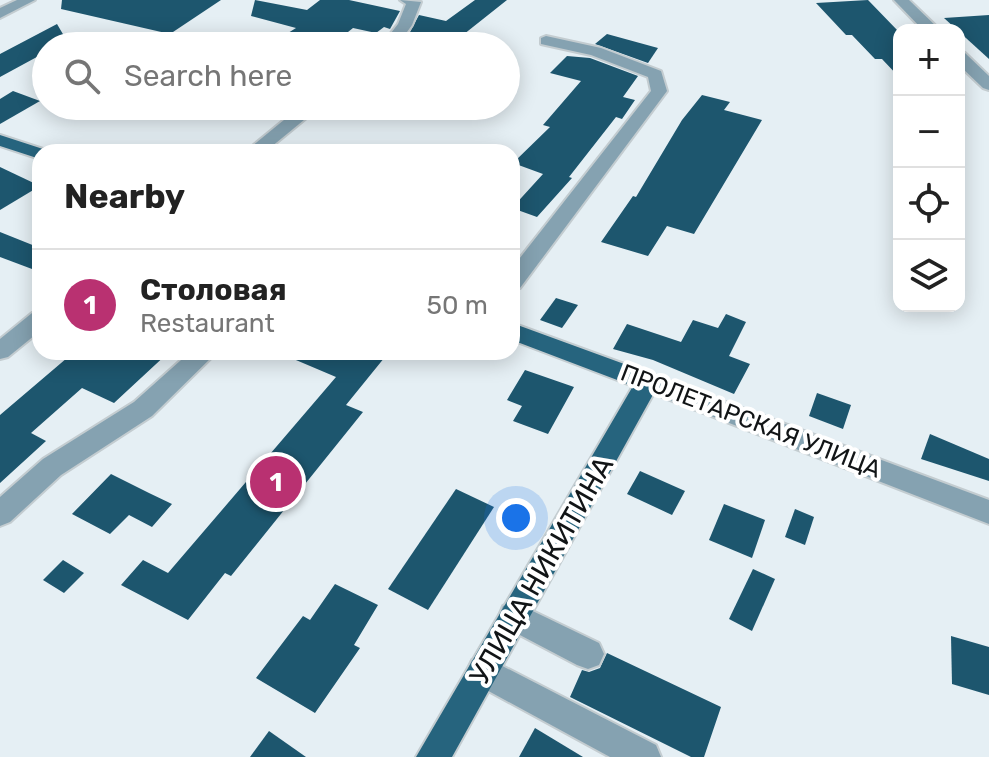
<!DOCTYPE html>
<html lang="en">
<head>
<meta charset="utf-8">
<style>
  body { margin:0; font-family:Rubik,sans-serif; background:#f6f6f6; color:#222 }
  .controls { position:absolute; right:24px; top:24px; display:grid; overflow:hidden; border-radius:16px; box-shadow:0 4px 20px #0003 }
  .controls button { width:72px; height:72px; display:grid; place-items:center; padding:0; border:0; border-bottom:2px solid #e0e0e0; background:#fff; color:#222; font:40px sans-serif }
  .you { position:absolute; left:516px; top:518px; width:28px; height:28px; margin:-20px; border:6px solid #fff; border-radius:50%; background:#1a73e8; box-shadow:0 0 0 12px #1a73e833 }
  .badge { display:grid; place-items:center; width:52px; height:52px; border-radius:50%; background:#b93171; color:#fff; font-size:26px; font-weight:700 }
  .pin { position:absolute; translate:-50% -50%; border:4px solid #fff; box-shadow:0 2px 8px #0006 }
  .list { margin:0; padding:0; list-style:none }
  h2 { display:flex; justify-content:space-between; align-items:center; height:104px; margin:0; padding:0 32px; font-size:34px }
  h2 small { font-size:26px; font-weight:400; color:#767676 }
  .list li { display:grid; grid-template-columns:52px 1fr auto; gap:24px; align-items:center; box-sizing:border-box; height:112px; padding:0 32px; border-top:2px solid #e0e0e0 }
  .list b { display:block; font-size:30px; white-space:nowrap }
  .list p { margin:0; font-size:26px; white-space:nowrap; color:#767676 }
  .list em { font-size:26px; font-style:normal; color:#767676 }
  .icon { flex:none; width:44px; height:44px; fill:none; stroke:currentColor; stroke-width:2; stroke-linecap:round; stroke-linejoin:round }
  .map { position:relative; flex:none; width:989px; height:757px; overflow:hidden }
  .search { position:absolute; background:#fff; box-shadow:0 4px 20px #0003; left:32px; top:32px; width:488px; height:88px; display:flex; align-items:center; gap:20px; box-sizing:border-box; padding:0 28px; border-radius:44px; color:#767676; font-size:30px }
  .panel { position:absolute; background:#fff; box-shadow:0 4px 20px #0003; left:32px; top:144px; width:488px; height:216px; border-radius:24px }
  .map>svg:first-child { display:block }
  .building { fill:#1d566e }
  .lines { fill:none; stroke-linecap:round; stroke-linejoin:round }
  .minor-casing { stroke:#c3ccd0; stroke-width:4 }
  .major-casing { stroke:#c3ccd0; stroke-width:4 }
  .minor { fill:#85a2b1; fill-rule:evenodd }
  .major { fill:#26647e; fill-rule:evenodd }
  .labels { text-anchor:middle; stroke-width:8; stroke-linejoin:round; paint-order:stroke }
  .street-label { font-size:24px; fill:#111416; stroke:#fff }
  .near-street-label { font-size:28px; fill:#111416; stroke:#fff }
</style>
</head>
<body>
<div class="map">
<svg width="989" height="757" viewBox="0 0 989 757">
  <rect width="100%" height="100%" fill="#e5eff4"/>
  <g class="building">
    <polygon points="62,0 221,0 170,34 61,9"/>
    <polygon points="255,0 307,10 320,0 349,0 400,11 390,29 384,27 376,33 353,28 333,44 288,33 296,28 251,16"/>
    <polygon points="475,0 507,0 449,46 409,34 419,15 446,21"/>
    <polygon points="868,0 899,32 899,77 882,59 875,59 852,35 846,35 816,3"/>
    <polygon points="989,15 989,59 944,18"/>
    <polygon points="57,24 67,41 57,46 46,46 46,52 0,77 0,54"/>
    <polygon points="607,34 658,48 648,63 595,44"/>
    <polygon points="567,56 590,58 638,76 623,97 635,100 622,119 616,117 569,177 572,178 537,217 512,208 543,174 513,163 550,127 543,125 581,81 550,73"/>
    <polygon points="13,91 40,101 0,124 0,99"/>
    <polygon points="702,95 730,102 724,110 762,120 694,234 667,226 648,256 601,242 633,196 636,197 682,120"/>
    <polygon points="0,167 40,186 0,210"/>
    <polygon points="0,232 40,248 40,272 0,257"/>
    <polygon points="556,298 578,305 562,328 540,320"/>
    <polygon points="726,314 746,322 729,356 750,364 734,394 653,360 613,349 627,324 681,342 693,320 718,328"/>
    <polygon points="74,352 169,352 114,403 82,388 31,433 46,441 0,483 0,415"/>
    <polygon points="389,352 346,405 363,412 231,576 225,573 188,620 121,585 143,560 168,573 336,377 277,352"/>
    <polygon points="525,370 574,387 548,434 513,421 522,406 507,400"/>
    <polygon points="817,393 851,405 843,429 809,416"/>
    <polygon points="930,434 989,459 989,481 921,459"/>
    <polygon points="640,471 685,491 672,515 627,494"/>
    <polygon points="111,474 149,493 172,504 152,527 129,515 110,534 72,514"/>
    <polygon points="456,489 494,507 428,610 388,589"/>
    <polygon points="724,504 765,520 752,558 709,540"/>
    <polygon points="795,509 814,517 805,545 785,537"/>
    <polygon points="63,560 84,573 64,593 43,580"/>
    <polygon points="753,569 775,579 752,631 729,619"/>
    <polygon points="335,584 378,605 354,645 360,648 315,713 256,678 303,616 310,620"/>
    <polygon points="951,636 989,647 989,695 952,684"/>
    <polygon points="607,653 721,707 704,757 691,757 570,697 582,670 589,672 600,668"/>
    <polygon points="535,728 583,757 519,757"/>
    <polygon points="269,731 306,757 250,757"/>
  </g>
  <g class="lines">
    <g class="minor-casing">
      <g id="minor">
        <polygon points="17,0 35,0 0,18 0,8"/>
        <polygon points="400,0 421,2 412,25 397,46 381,46 398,24 406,4"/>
        <polygon points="894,0 909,0 940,30 923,30"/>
        <polygon points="546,36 601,48 661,71 667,91 520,288 512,290 512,268 651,91 648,77 591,55 541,44 541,38"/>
        <polygon points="959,51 965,53 989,76 989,90 983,88 959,65"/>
        <polygon points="301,106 321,106 265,152 245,152"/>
        <polygon points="40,311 40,331 8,357 0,359 0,339 32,313"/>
        <polygon points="190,352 217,352 152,416 61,475 10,522 0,526 0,497 43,459 134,402"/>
        <polygon points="648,373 989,500 989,524 639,388 636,382 639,376"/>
        <polygon points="514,602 599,643 604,654 599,665 588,669 577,665 503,626 499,616 503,606"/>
        <polygon points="483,656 656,745 661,757 610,757 472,682 467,671 472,660"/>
      </g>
    </g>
    <g class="major-casing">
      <g id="major">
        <polygon points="0,135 46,150 48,152 40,152 40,159 0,146"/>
        <polygon points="512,323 657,376 660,382 452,757 416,757 633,386 512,340"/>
      </g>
    </g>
    <use href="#minor" class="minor"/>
    <use href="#major" class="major"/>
  </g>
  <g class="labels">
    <g class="street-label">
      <text transform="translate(751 421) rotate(21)" y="8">ПРОЛЕТАРСКАЯ УЛИЦА</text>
    </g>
    <g class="near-street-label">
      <text transform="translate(541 570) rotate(-60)" y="10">УЛИЦА НИКИТИНА</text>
    </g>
  </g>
</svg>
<div class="controls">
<button>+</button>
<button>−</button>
<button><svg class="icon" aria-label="locate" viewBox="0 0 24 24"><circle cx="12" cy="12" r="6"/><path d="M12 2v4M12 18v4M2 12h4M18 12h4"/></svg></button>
<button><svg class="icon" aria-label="layers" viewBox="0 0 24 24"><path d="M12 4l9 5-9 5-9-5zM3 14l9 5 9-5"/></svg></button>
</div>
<div class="you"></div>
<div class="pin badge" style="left:276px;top:482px">1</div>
<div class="search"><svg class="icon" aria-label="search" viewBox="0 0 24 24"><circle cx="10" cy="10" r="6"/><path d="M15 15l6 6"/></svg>Search here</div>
<section class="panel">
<h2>Nearby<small></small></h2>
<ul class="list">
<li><span class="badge">1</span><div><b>Столовая</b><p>Restaurant</p></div><em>50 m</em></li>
</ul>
</section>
</div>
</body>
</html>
